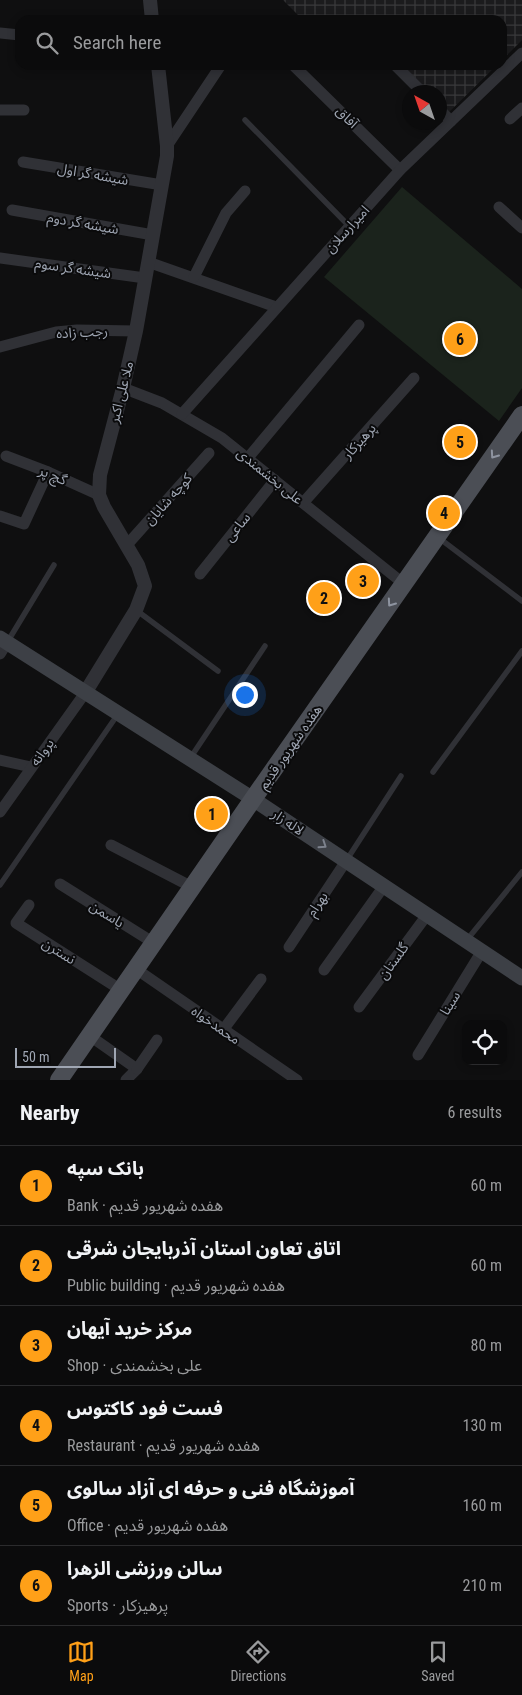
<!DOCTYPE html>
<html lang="en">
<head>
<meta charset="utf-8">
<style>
  body { margin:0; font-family:"Roboto Condensed","Noto Sans Arabic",sans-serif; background:#141415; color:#f1f3f6 }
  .controls { position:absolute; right:15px; bottom:15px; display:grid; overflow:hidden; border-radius:10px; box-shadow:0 2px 8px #0003 }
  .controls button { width:45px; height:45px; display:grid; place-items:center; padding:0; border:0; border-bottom:1px solid #2b2b2d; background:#0b0b0c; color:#f1f3f6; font:25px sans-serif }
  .compass { position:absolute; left:402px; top:85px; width:45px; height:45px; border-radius:50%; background:#0b0b0c; box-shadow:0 2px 8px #0003; rotate:320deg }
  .scale { position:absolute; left:15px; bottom:12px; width:101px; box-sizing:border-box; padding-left:5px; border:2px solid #9fa6b3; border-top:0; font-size:14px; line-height:18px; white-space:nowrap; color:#9fa6b3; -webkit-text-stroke:4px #0a0a0b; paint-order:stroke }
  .you { position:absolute; left:244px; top:694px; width:18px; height:18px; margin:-12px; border:4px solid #fff; border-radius:50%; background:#1a73e8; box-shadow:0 0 0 8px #1a73e833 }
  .badge { display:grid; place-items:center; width:32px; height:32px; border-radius:50%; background:#ffa018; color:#111; font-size:16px; font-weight:700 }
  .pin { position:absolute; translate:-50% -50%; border:2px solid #fff; box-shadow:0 1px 5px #0006 }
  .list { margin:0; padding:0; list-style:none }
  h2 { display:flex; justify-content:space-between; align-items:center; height:65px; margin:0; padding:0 20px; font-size:21px }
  h2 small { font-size:16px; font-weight:400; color:#9a9b9d }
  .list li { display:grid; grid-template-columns:32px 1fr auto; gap:15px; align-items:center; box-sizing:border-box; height:80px; padding:0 20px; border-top:1px solid #2b2b2d }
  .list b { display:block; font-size:19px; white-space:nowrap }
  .list p { margin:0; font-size:16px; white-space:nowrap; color:#9a9b9d }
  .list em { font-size:16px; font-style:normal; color:#9a9b9d }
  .icon { flex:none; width:28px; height:28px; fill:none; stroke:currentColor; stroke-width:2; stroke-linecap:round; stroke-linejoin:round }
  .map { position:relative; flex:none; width:522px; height:1080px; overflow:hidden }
  .search { position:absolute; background:#0b0b0c; box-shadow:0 2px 8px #0003; left:15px; right:15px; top:15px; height:55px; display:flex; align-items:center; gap:12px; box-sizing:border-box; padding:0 18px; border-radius:15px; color:#9a9b9d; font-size:19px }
  .sheet { height:545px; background:#0b0b0c }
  nav { display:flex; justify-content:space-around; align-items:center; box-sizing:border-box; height:70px; border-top:1px solid #2b2b2d; background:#0b0b0c; font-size:14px; color:#9a9b9d }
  nav a { display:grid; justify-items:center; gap:2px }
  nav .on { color:#ffa018 }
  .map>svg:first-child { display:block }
  .industrial { fill:url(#industrial-grid) }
  .pitch { fill:#1b231c }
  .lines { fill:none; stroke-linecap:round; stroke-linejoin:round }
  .service { stroke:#303136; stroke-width:5.5 }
  .minor { stroke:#303136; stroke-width:11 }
  .tertiary { stroke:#303136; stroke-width:14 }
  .secondary { stroke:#3d4046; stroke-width:15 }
  .primary { stroke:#4b4e55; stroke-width:18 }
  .oneway { stroke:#8e94a0 }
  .oneway2 { stroke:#7d828d }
  .labels { text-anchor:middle; stroke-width:4; stroke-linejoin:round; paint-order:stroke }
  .street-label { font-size:14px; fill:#9fa6b3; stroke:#0a0a0b }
</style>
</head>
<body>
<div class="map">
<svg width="522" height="1080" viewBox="0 0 522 1080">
  <defs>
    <pattern id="industrial-grid" width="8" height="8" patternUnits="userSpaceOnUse" patternTransform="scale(1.25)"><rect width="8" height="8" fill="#1b1b1d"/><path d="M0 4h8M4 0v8" fill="none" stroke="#39393b"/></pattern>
  </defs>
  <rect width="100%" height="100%" fill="#0f0f10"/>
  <g class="industrial">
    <polygon points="283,0 522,0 522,40 502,60 502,20 303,20"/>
    <polygon points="399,65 497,65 447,114 440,106 440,92 426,92"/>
  </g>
  <polygon class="pitch" points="402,187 522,289 522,388 499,421 324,277"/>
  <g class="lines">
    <g class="service">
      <polyline points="245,120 350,227"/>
      <polyline points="439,538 522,601"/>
      <polyline points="136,610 218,671"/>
      <polyline points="8,641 54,565"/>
      <polyline points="191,757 265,646"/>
      <polyline points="433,772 522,651"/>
      <polyline points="346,861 401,776"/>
      <polyline points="0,885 118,714"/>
      <polyline points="466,941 522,872"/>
    </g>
    <g class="minor">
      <polyline points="0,33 20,35"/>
      <polyline points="293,65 400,170"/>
      <polyline points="395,65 422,92"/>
      <polyline points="0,110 24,110"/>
      <polyline points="440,110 451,121"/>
      <polyline points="510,119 522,108"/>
      <polyline points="167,146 221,65"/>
      <polyline points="23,162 162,185"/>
      <polyline points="499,207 522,228"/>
      <polyline points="12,210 153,235"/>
      <polyline points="0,258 145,278"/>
      <polyline points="148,262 276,307"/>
      <polyline points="194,277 226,213 245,191"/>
      <polyline points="0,347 56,332 77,330 136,331"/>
      <polyline points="123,388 162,403 222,438 404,584"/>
      <polyline points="182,414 400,170 522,53"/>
      <polyline points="6,456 48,472 99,495"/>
      <polyline points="247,459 359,325"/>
      <polyline points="303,503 414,378"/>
      <polyline points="0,516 24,524 48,472"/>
      <polyline points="126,546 209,453"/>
      <polyline points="200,574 275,480"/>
      <polyline points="0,654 7,643"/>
      <polyline points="0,760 31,767"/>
      <polyline points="0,812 85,693"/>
      <polyline points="111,845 192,887"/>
      <polyline points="60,884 154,943"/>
      <polyline points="29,905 16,923 121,990"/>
      <polyline points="289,947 346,861"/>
      <polyline points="136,969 297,1080"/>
      <polyline points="324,970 384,886"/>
      <polyline points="359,1007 427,915"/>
      <polyline points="223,1030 261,979"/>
      <polyline points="90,1036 137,1069 126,1080"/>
      <polyline points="418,1055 482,951"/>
      <polyline points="137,1069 157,1040"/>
    </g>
    <g class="tertiary">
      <polyline points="150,0 152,20"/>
      <polyline points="85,693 136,610 145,586 138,565 104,507 99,495 100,475 123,388 136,331 167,156 167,146 158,65"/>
    </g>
    <polyline class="secondary" points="0,638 253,799 522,978"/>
    <polyline class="primary" points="59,1080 253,799 522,415"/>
  </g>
  <defs><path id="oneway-chevron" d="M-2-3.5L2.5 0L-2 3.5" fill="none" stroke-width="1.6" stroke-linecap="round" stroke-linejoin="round" transform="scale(1.25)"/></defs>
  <g class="oneway">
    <use href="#oneway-chevron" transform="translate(494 455) rotate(125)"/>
    <use href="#oneway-chevron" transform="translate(391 603) rotate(125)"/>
  </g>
  <use class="oneway2" href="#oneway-chevron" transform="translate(323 845) rotate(34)"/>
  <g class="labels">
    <g class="street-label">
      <text transform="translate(347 117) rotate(44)" y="5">آفاق</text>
      <text transform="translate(93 174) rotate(10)" y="5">شیشه گر اول</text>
      <text transform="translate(83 223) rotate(10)" y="5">شیشه گر دوم</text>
      <text transform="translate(347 229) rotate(-48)" y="5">امیرارسلان</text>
      <text transform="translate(73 268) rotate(8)" y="5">شیشه گر سوم</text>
      <text transform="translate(82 332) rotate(-3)" y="5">رجب زاده</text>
      <text transform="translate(121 392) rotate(-76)" y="5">ملا علی اکبر</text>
      <text transform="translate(359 441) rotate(-48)" y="5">پرهیزکار</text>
      <text transform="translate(53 475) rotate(23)" y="5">گچ پر</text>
      <text transform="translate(270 476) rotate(39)" y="5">علی بخشمندی</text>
      <text transform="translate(168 499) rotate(-48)" y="5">کوچه شایان</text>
      <text transform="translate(237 527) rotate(-51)" y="5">ساعی</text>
      <text transform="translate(290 747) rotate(-55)" y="5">هفده شهریور قدیم</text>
      <text transform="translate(42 752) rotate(-54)" y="5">پروانه</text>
      <text transform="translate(288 822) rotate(34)" y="5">لاله زار</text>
      <text transform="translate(317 904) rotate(-56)" y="5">بهرام</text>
      <text transform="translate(107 914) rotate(32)" y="5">یاسمن</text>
      <text transform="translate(59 951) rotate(32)" y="5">نسترن</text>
      <text transform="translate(393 961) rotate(-54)" y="5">گلستان</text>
      <text transform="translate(450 1003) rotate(-58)" y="5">سینا</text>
      <text transform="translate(216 1025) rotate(35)" y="5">محمدخواه</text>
    </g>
  </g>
</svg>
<div class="controls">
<button><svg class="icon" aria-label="locate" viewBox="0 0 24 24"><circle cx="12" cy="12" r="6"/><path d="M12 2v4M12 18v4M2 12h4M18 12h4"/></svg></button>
</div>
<svg class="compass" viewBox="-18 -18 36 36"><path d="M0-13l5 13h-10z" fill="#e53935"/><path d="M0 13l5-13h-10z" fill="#9a9b9d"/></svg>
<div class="scale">50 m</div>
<div class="you"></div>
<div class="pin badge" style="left:212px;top:814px">1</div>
<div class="pin badge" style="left:324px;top:598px">2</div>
<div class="pin badge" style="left:363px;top:581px">3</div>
<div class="pin badge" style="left:444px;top:513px">4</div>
<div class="pin badge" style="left:460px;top:442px">5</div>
<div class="pin badge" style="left:460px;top:339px">6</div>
<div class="search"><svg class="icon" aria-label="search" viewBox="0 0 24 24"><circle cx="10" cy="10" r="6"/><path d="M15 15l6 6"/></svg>Search here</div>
</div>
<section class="sheet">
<h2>Nearby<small>6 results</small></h2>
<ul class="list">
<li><span class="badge">1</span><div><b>بانک سپه</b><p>Bank · هفده شهریور قدیم</p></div><em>60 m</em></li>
<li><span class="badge">2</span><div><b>اتاق تعاون استان آذربایجان شرقی</b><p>Public building · هفده شهریور قدیم</p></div><em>60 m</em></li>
<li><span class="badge">3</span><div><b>مرکز خرید آیهان</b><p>Shop · علی بخشمندی</p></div><em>80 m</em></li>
<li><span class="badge">4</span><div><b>فست فود کاکتوس</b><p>Restaurant · هفده شهریور قدیم</p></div><em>130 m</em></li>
<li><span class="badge">5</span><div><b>آموزشگاه فنی و حرفه ای آزاد سالوی</b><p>Office · هفده شهریور قدیم</p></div><em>160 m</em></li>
<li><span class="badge">6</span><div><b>سالن ورزشی الزهرا</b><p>Sports · پرهیزکار</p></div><em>210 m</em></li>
</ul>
</section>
<nav>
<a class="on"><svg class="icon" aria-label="map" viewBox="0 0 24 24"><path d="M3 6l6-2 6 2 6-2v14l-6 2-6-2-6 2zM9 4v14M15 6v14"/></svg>Map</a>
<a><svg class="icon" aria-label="directions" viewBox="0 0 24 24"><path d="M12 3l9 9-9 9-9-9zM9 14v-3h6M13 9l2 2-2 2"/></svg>Directions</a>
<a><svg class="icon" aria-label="saved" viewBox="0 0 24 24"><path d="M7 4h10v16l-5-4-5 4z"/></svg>Saved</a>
</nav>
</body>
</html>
